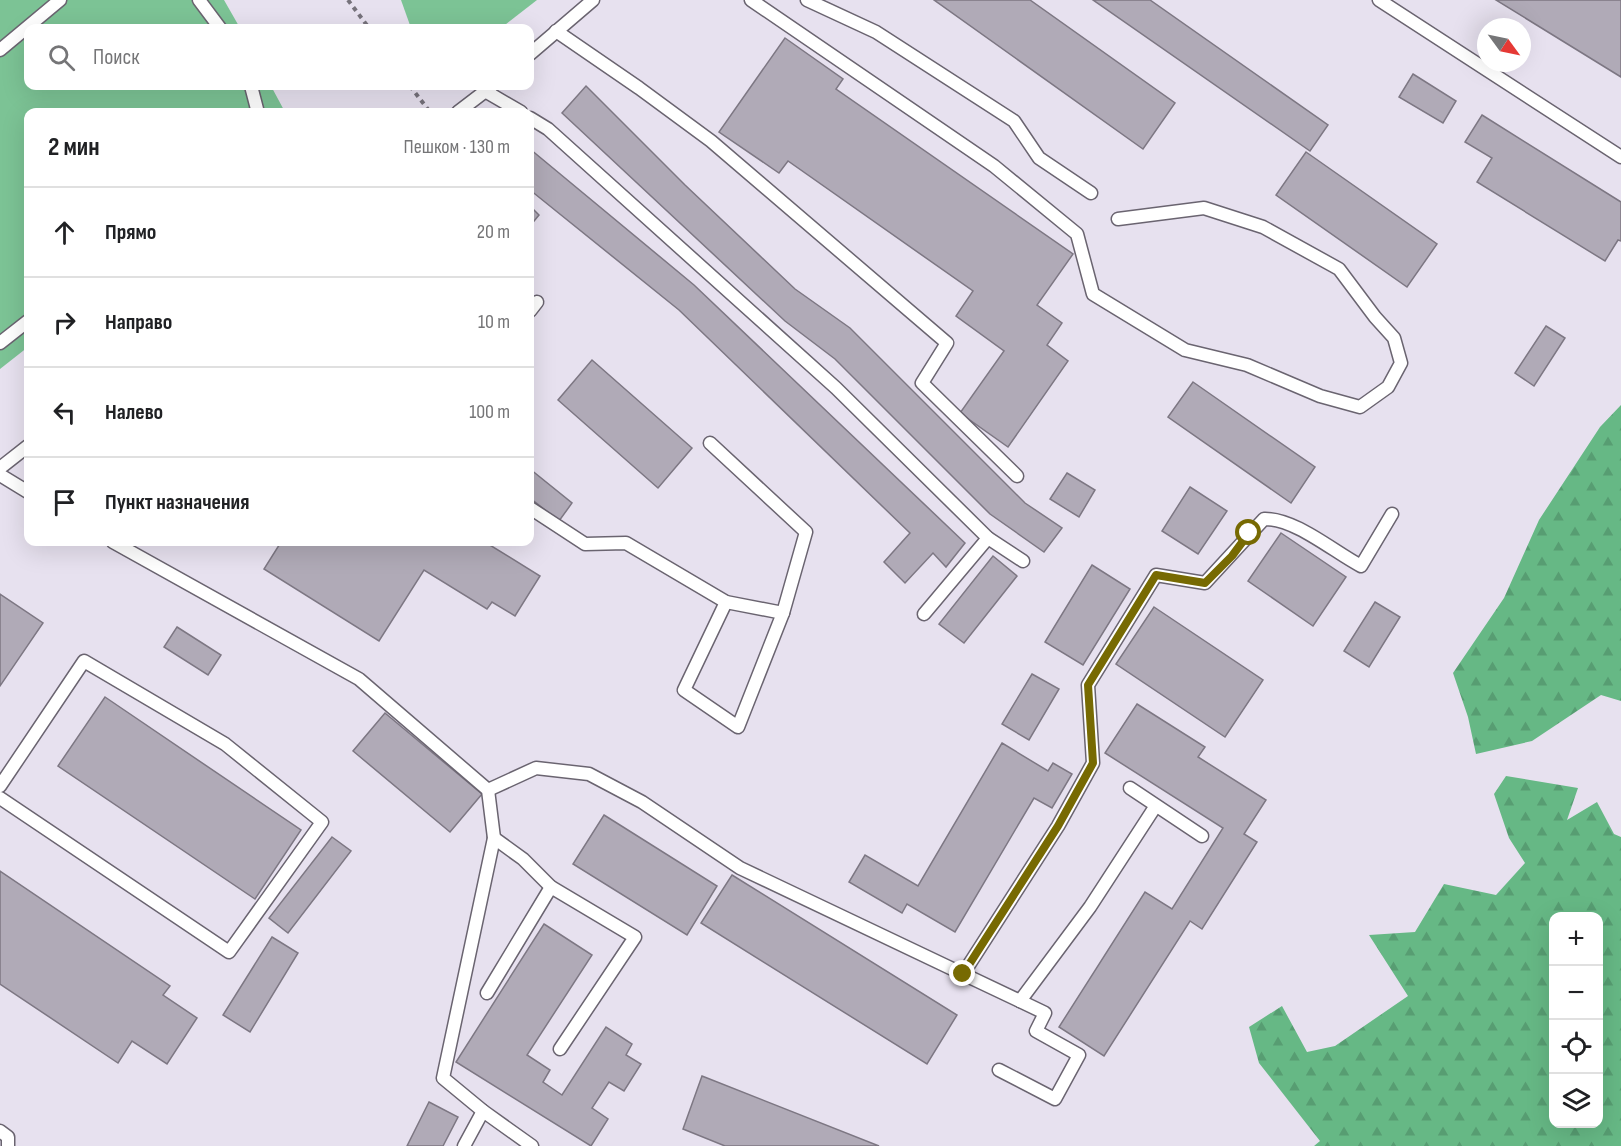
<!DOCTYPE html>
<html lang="ru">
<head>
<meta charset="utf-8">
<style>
  body { margin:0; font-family:"Sofia Sans Condensed",sans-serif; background:#f2f2f2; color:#202124 }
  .controls { position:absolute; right:18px; bottom:18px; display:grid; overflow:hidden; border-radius:12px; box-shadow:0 6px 24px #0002 }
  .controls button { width:54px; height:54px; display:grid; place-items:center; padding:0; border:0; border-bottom:2px solid #e0e0e0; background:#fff; color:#202124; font:30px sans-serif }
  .compass { position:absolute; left:1477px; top:18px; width:54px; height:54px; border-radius:50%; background:#fff; box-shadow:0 6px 24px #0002; rotate:123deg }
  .stop { position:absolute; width:18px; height:18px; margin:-14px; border:4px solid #776a02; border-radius:50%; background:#fff }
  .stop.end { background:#776a02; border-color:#fff; box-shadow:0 2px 6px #0008 }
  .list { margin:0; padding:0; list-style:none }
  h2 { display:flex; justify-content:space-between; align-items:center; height:78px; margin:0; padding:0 24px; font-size:26px }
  h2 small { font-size:20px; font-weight:400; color:#757577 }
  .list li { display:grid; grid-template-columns:39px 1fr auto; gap:18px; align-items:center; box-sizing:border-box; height:90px; padding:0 24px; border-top:2px solid #e0e0e0 }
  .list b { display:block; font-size:22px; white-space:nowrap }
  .list em { font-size:20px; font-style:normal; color:#757577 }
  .icon { flex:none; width:33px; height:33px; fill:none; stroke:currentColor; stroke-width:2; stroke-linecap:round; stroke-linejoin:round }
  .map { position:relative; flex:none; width:1621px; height:1146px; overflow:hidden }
  .search { position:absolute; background:#fff; box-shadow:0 6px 24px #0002; left:24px; top:24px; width:510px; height:66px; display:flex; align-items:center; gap:15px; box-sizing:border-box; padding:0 21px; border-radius:12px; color:#757577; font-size:22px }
  .panel { position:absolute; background:#fff; box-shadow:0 6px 24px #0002; left:24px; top:108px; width:510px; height:438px; border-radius:12px }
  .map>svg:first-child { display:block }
  .forest { fill:url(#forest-firs); fill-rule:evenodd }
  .garden { fill:#7cc395 }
  .building { fill:#b0aab7; stroke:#7d7783; stroke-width:1.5 }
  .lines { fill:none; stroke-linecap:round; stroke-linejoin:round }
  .lane-casing { stroke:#6a6470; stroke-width:15 }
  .path { stroke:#76727b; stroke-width:4; stroke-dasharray:4.5 4.5; stroke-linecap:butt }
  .lane { stroke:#fff; stroke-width:12 }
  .route { stroke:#776a02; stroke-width:8 }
</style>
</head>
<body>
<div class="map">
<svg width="1621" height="1146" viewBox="0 0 1621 1146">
  <defs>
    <pattern id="forest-firs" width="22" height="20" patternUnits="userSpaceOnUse" patternTransform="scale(1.5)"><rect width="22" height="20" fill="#66b885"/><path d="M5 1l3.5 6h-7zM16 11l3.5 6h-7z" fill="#579d72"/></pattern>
  </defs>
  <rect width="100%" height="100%" fill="#e7e1ef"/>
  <g class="forest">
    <polygon points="1621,405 1621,701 1601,695 1532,741 1476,754 1468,717 1453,673 1504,598 1539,520 1600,427"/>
    <path d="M1506,776L1578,788L1567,820L1597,802L1614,834L1621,837V1146H1314L1320,1141L1259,1063L1249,1027L1282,1006L1307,1052L1335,1046L1408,996L1369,935L1415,932L1444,884L1496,895L1525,863L1509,838L1494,794ZM1554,916H1598V1124H1554Z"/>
  </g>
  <g class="garden">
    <polygon points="0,0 224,0 240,28 28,28 28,86 271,86 285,112 28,112 28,347 0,369"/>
    <polygon points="401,0 537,0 501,28 411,28"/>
  </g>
  <g class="building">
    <polygon points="934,0 1030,0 1175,103 1143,149"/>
    <polygon points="1093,0 1150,0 1328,125 1310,151"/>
    <polygon points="1496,0 1621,0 1621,77"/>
    <polygon points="785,38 843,79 836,89 1073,254 1037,305 1062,323 1047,345 1068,361 1008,447 960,413 1004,351 956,316 973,291 788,161 779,173 719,132"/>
    <polygon points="1413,74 1456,101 1443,123 1399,97"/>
    <polygon points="586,86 685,185 795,289 850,328 1025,503 1062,528 1044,552 990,514 835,359 785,321 562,113"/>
    <polygon points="1482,115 1621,202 1621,241 1618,240 1605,261 1477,182 1492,158 1465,142"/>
    <polygon points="530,149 694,285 965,543 946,567 933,553 905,583 884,562 910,533 679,310 530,190"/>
    <polygon points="1306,152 1437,244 1407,287 1276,195"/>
    <polygon points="530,206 539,215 530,226"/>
    <polygon points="1546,326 1565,338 1534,386 1515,373"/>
    <polygon points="592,360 692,448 658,488 558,400"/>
    <polygon points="1193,382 1315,467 1291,503 1168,417"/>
    <polygon points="530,469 572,503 559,521 530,498"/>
    <polygon points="1067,473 1095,490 1079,517 1050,499"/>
    <polygon points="1190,487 1227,511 1198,554 1162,531"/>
    <polygon points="1281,533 1346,577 1313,626 1248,581"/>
    <polygon points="281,542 485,542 540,576 515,616 492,602 487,609 424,570 379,641 264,569"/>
    <polygon points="993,556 1017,576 964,643 939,624"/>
    <polygon points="1092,565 1130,589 1083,665 1045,642"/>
    <polygon points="0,594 43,623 0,686"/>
    <polygon points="1375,602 1400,617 1369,667 1344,651"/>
    <polygon points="1154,607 1263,680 1225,737 1116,664"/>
    <polygon points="177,627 221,655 208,675 164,647"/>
    <polygon points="1032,674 1059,689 1029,740 1002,724"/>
    <polygon points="105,697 301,830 255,899 58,766"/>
    <polygon points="1137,704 1205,747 1198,757 1266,800 1244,834 1257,842 1202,929 1190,921 1104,1056 1059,1027 1145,892 1172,909 1223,828 1105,753"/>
    <polygon points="385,713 482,794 450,832 353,751"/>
    <polygon points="1002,743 1048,771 1053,763 1072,774 1052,808 1034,798 955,932 907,904 902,913 849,882 865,855 918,886"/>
    <polygon points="604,815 717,886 687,935 573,864"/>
    <polygon points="332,837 351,851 288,933 269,918"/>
    <polygon points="0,871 170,986 163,995 197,1018 167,1064 132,1041 118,1063 0,984"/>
    <polygon points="732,875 957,1015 927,1064 701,923"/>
    <polygon points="544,924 592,955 527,1055 550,1070 543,1082 562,1095 606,1027 632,1044 626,1055 641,1064 624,1091 609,1082 592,1108 608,1119 591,1146 456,1062"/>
    <polygon points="272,937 298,953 250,1032 223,1015"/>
    <polygon points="702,1076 879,1146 725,1146 683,1129"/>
    <polygon points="429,1102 458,1117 443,1146 407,1146"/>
  </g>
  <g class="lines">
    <g class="lane-casing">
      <g id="lane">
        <polyline points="199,0 220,28"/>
        <polyline points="751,0 994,166 1077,234 1093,294 1185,350 1247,365 1320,396 1360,407 1388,387 1401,363 1394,338 1375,317 1339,269 1263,227 1204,208 1118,219"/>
        <polyline points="807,0 876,32 1014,121 1039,158 1091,193"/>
        <polyline points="1379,0 1621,157"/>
        <polyline points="556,31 639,88 711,141 947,343 922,383 1017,476"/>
        <polyline points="0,50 60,0"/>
        <polyline points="530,54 593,0"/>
        <polyline points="251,86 257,109 255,112"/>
        <polyline points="485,91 521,112"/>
        <polyline points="458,112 492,86"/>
        <polyline points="530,118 548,129 836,388 988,538 1023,561"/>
        <polyline points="530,311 537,302"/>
        <polyline points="0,343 28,321"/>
        <polyline points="710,443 806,532 783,613 738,727 684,690 726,602"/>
        <polyline points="0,468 28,446"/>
        <polyline points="0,475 28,492"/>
        <polyline points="530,508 585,544 626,543 726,602 783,613"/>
        <polyline points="113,542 359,679 488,790 494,838 443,1078 483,1111 532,1146"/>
        <polyline points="924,614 988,538"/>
        <polyline points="0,786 84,661 225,744 322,822 229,952 0,798"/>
        <polyline points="1130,788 1202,836"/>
        <path d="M488,790L536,768L589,774L642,802L740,868L963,974L1058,826L1093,763L1088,685L1156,575L1205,583L1264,519C1295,518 1334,552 1361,566L1392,514"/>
        <polyline points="494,838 523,859 551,887 635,937 560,1049"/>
        <polyline points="963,974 1020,1001 1090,907 1155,807"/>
        <polyline points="487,993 551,887"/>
        <polyline points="999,1070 1055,1099 1079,1055 1036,1031 1045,1013 1020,1001"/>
        <polyline points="0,1131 8,1137 8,1146"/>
        <polyline points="464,1146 483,1111"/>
      </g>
    </g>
    <g class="path">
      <polyline points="348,0 369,28"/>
      <polyline points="410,86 430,112"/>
    </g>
    <use href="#lane" class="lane"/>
  </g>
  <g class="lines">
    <polyline class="route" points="963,974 1058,826 1093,763 1088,685 1156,575 1205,583 1232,556 1249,533"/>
  </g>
</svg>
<div class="controls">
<button>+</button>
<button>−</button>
<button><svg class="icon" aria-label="locate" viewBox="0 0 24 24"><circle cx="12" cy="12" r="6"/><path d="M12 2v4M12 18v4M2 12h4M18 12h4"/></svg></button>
<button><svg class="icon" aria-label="layers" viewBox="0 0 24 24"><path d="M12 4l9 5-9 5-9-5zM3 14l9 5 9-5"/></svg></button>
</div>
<svg class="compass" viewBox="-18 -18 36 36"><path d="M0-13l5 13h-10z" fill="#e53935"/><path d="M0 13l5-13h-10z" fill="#757577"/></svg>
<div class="stop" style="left:1249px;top:533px"></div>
<div class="stop end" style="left:963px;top:974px"></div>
<div class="search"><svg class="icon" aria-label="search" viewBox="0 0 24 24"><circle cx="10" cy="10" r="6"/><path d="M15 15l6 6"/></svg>Поиск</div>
<section class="panel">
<h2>2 мин<small>Пешком · 130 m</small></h2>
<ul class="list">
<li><svg class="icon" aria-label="ahead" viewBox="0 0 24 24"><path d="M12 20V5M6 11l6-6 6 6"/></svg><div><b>Прямо</b></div><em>20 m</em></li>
<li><svg class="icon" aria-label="right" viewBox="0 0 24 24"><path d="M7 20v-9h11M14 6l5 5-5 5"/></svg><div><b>Направо</b></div><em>10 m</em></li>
<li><svg class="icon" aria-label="left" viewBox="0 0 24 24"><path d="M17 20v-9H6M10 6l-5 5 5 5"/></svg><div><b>Налево</b></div><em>100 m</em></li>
<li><svg class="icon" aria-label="arrive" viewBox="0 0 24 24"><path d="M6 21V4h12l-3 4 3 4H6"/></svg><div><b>Пункт назначения</b></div></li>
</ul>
</section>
</div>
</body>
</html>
